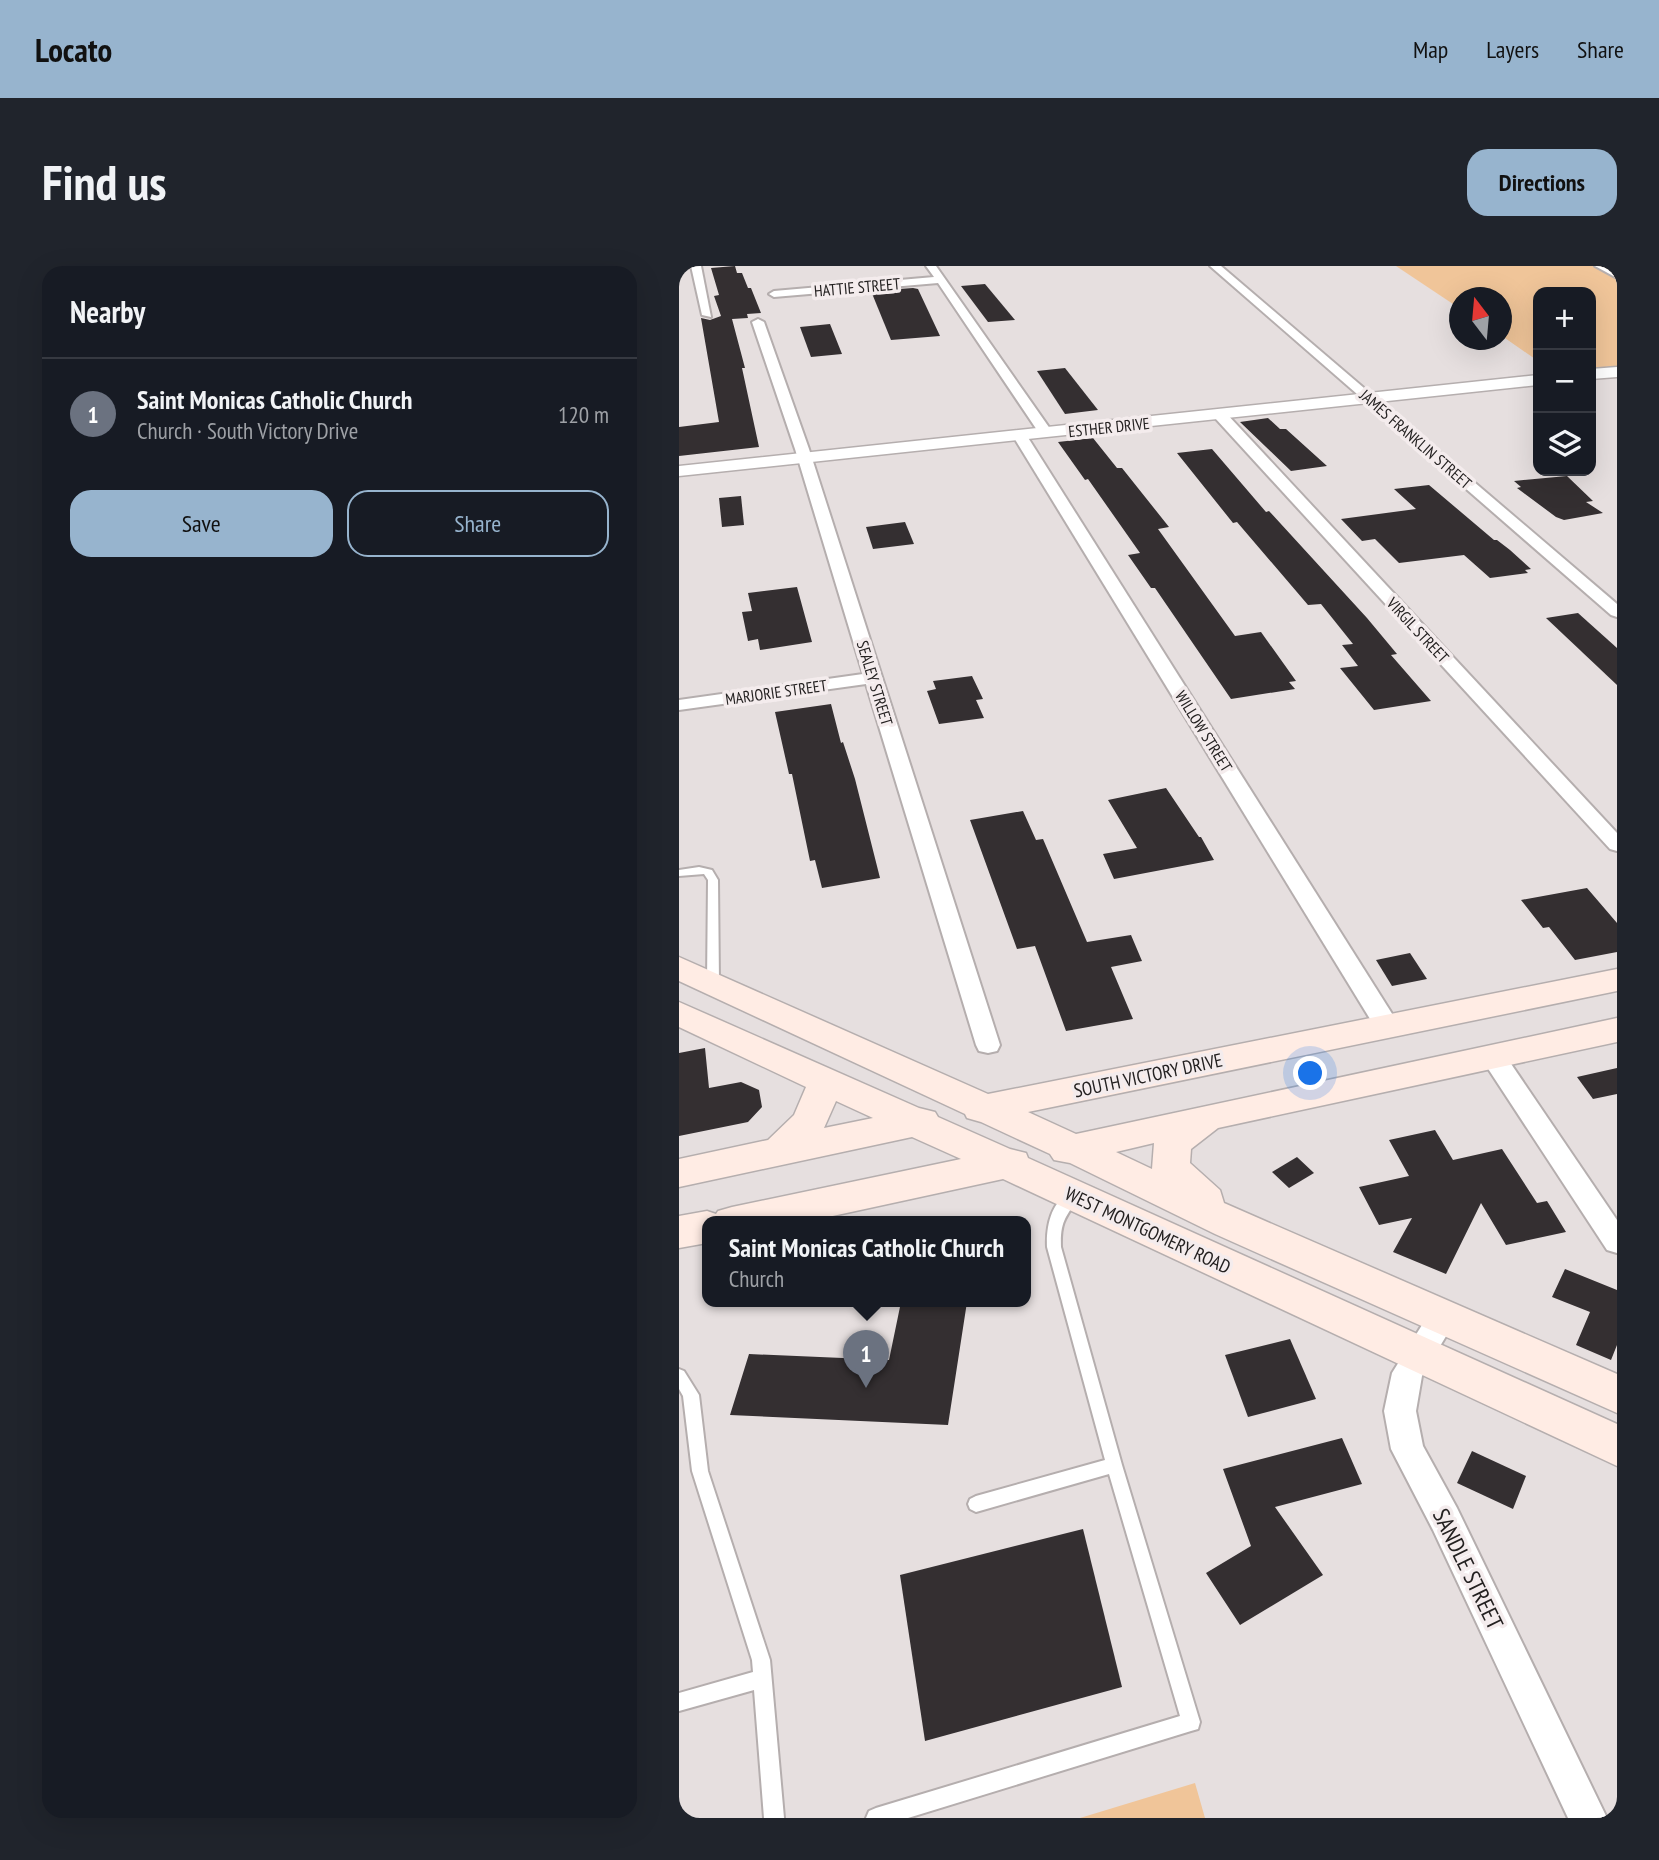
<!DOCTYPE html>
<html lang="en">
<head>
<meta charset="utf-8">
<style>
  body { margin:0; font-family:"PT Sans Narrow",sans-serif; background:#20242c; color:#f1f3f6 }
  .controls { position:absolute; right:21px; top:21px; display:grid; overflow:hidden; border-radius:14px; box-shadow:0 7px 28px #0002 }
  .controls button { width:63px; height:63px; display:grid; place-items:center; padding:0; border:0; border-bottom:2px solid #363941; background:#171b24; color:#f1f3f6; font:35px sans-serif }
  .compass { position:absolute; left:770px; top:21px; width:63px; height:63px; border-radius:50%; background:#171b24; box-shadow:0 7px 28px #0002; rotate:344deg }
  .you { position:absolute; left:632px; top:808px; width:24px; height:24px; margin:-18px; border:5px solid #fff; border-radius:50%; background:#1a73e8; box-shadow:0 0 0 10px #1a73e833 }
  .badge { display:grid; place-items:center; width:46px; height:46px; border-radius:50%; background:#97b4ce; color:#fff; font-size:23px; font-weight:700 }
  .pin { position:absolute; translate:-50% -58px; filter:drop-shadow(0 2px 4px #0008) }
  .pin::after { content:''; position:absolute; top:37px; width:24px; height:21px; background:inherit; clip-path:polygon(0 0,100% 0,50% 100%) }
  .popup { position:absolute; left:23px; top:950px; width:329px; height:91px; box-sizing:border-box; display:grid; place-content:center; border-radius:14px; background:#171b24; filter:drop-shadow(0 2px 5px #0005); font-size:23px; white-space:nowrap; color:#9ea1a6 }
  .popup b { font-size:26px; color:#f1f3f6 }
  .popup::after { content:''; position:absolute; left:50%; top:100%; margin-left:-14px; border:14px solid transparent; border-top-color:#171b24 }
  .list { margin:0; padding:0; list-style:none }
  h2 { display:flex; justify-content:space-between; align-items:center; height:91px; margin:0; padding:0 28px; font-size:30px }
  h2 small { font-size:23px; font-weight:400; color:#9ea1a6 }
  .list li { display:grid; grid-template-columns:46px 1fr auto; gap:21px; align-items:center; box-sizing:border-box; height:112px; padding:0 28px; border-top:2px solid #363941 }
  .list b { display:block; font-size:26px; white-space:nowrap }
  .list p { margin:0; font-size:23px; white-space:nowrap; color:#9ea1a6 }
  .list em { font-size:23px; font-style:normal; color:#9ea1a6 }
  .actions { display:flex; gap:14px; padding:21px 28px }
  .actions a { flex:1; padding:16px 0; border:2px solid #97b4ce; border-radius:21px; text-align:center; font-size:24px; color:#97b4ce }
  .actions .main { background:#97b4ce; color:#111 }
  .icon { flex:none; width:38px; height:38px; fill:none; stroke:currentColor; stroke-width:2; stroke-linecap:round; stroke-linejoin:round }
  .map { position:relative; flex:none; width:938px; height:1552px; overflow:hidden; border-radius:21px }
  header { display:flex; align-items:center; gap:42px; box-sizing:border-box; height:98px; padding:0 35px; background:#97b4ce; color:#111 }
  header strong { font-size:33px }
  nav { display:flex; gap:38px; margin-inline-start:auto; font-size:24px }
  .intro { display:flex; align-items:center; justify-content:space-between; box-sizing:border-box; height:168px; padding:0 42px }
  h1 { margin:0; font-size:49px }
  .button { padding:18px 32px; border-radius:21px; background:#97b4ce; color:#111; font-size:24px; font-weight:700 }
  main { display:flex; gap:42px; padding:0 42px }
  aside { flex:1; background:#171b24; border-radius:21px; box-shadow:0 7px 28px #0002 }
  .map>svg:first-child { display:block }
  .green { fill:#f0c599 }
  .building { fill:#342f31 }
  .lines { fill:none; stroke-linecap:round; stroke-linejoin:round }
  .service-casing { stroke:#b5aeae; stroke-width:4 }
  .minor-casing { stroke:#b5aeae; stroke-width:4 }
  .tertiary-casing { stroke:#b5aeae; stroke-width:3 }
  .secondary-casing { stroke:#b5aeae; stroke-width:3 }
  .service { fill:#fff; fill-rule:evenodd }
  .minor { fill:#fff; fill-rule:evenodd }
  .tertiary { fill:#fff; fill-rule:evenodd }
  .secondary { fill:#ffece4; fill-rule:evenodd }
  .labels { text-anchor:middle; stroke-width:7; stroke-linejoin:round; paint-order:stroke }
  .far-street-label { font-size:16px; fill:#242121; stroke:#f4eced }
  .street-label { font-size:19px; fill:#242121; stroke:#f4eced }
  .near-street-label { font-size:23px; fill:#242121; stroke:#f4eced }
</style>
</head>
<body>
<header>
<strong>Locato</strong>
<nav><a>Map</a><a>Layers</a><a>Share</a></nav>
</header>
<div class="intro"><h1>Find us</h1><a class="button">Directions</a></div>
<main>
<aside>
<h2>Nearby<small></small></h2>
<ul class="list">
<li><span class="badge" style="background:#6b7280">1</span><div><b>Saint Monicas Catholic Church</b><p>Church · South Victory Drive</p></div><em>120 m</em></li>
</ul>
<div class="actions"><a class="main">Save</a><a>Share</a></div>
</aside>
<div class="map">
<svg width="938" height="1552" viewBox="0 0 938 1552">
  <rect width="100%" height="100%" fill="#e6dfdf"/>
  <g class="green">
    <polygon points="717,0 938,0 938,102 912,105 912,26 859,26 859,95 823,70 822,32 780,32 780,42"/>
    <polygon points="516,1517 526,1552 401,1552"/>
  </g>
  <g class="building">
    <polygon points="56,0 58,7 63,7 69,22 72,22 82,47 68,48 69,52 53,53 66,102 63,102 80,181 0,190 0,161 40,156 22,52 31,54 42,50 35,30 40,29 32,2"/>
    <polygon points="306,18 336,54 309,56 282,20"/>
    <polygon points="234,22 239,23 261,70 212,74 192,25"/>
    <polygon points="151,58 163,88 132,91 121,61"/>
    <polygon points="386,102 419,144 386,148 358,105"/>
    <polygon points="589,152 601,163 607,163 648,200 612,205 561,156"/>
    <polygon points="414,172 438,202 443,202 490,261 479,263 556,370 582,366 617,415 610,416 616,423 552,433 476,322 472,322 449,289 461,287 409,213 406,214 379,176"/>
    <polygon points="533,183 587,246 590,245 688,352 718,388 712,389 752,435 695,444 661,402 679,400 663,379 674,378 642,338 629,339 558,256 554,257 498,187"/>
    <polygon points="888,210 914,235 907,236 924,247 885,254 877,251 838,222 842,221 835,215"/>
    <polygon points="750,219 815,274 818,274 831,284 852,303 846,304 849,307 811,312 785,289 720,297 696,273 683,275 662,253 737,243 715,223"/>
    <polygon points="62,230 65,259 43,261 40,232"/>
    <polygon points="226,256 235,278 194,283 187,261"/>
    <polygon points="118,321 133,376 81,384 79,373 69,375 63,346 73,345 69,327"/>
    <polygon points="899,347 938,382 938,419 867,352"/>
    <polygon points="293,410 304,433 297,434 305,452 260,458 248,425 257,423 254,415"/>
    <polygon points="152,438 162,477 164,476 176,513 201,612 143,622 136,594 131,595 113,508 110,508 96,446"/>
    <polygon points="487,522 520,571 522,571 535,594 435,613 424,588 458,582 429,534"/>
    <polygon points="344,545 357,574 364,573 408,676 452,669 463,695 432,701 454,753 387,765 356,680 338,683 291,554"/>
    <polygon points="908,622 938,657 938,686 896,694 870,661 864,662 842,634"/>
    <polygon points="731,687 748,713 713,720 697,694"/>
    <polygon points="26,782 30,822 62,816 80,824 83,841 69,856 0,870 0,787"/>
    <polygon points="938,802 938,828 914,833 898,811"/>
    <polygon points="756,864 774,894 823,883 858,937 868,935 887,966 827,979 802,937 767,1008 714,986 733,952 700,959 680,921 730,910 710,874"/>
    <polygon points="618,891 635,907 610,922 593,906"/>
    <polygon points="886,1003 938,1024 938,1079 932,1094 897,1079 911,1046 873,1031"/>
    <polygon points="222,1036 288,1036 269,1159 51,1149 70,1088 210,1094"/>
    <polygon points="611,1073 637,1133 569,1151 546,1089"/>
    <polygon points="663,1172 683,1218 596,1241 644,1309 561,1359 527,1307 572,1280 544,1203"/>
    <polygon points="793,1185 847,1210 834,1243 778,1217"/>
    <polygon points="404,1263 443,1421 246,1475 221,1309"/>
  </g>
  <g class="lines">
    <g class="service-casing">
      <g id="service">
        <polygon points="916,0 923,0 938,8 938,12"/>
        <polygon points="20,601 33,604 39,614 40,717 34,721 28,717 29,614 25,608 0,610 0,604"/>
        <path d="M393,926L398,927L400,931C387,951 381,955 382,981L443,1199L521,1456L519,1463L512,1465L229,1552H187L190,1545L197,1542L501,1450L430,1208L297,1246L291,1243L289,1238L291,1233L297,1230L426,1194L368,981C367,961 372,934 393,926Z"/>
        <polygon points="0,1103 5,1105 20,1129 29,1205 91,1394 105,1552 85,1552 75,1424 0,1445 0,1427 74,1406 73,1394 13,1205 4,1130 0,1123"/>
      </g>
    </g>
    <g class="minor-casing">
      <g id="minor">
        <polygon points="12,0 22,0 32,51 23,49"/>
        <polygon points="247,0 257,0 374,167 372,170 362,170 259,17 95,31 90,28 95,25 255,11"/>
        <polygon points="531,0 542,0 938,338 938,351 932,349"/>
        <polygon points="79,53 85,56 130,183 321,779 318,785 309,787 300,785 297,779 187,418 0,444 0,434 184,408 116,183 73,56"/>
        <polygon points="541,145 546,146 938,567 938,585 931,583 536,152 536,146"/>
        <polygon points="341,166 348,170 717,754 720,760 717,766 708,768 699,766 334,170"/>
        <polygon points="815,783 824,786 938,954 938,987 928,984 806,798 803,792 806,786"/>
        <polygon points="763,1040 773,1043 778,1052 743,1110 737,1145 744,1180 778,1242 928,1552 889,1552 754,1264 712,1183 705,1145 713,1107 753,1043"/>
      </g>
    </g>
    <g class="tertiary-casing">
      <g id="tertiary">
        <polygon points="938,101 938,111 912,113 912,103"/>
        <polygon points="859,109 859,119 0,210 0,200"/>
      </g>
    </g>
    <g class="secondary-casing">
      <g id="secondary">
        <path d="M0,691L309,828L938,703V725L349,846L397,868L938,752V776L539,862L512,883L511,897L541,924L545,937L938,1108V1147L536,968L391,897L375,894L371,888L302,856L288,852L286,848L0,715ZM475,877L473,903L437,886Z"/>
        <path d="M0,736L240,842L256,846L259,851L331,883L347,887L349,892L938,1158V1200L324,913L126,956H28V977L0,982V950L28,945L37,948L39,945L53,941L282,893L233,871L0,921V893L89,874L115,849L127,821L0,761ZM157,835L194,852L145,862Z"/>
      </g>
    </g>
    <use href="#service" class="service"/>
    <use href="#minor" class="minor"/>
    <use href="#tertiary" class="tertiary"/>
    <use href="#secondary" class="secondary"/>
  </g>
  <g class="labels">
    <g class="far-street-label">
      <text transform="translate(178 21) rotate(-5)" y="6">HATTIE STREET</text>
      <text transform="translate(430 161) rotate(-6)" y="6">ESTHER DRIVE</text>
      <text transform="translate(737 173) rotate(41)" y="6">JAMES FRANKLIN STREET</text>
      <text transform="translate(739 364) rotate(47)" y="6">VIRGIL STREET</text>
      <text transform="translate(196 417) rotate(73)" y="6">SEALEY STREET</text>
      <text transform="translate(97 426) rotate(-8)" y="6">MARJORIE STREET</text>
      <text transform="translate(525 465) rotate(58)" y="6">WILLOW STREET</text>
    </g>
    <g class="street-label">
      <text transform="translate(469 809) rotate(-12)" y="7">SOUTH VICTORY DRIVE</text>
      <text transform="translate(469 964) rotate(25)" y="7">WEST MONTGOMERY ROAD</text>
    </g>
    <g class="near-street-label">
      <text transform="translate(789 1303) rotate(64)" y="8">SANDLE STREET</text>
    </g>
  </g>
</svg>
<div class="controls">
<button>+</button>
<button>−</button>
<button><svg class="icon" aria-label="layers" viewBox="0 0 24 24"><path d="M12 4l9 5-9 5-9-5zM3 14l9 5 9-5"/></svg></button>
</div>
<svg class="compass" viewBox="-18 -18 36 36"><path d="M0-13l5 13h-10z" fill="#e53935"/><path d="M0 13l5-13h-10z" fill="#9ea1a6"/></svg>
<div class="you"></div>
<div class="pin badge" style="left:187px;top:1122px;background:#6b7280">1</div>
<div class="popup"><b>Saint Monicas Catholic Church</b>Church</div>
</div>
</main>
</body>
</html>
